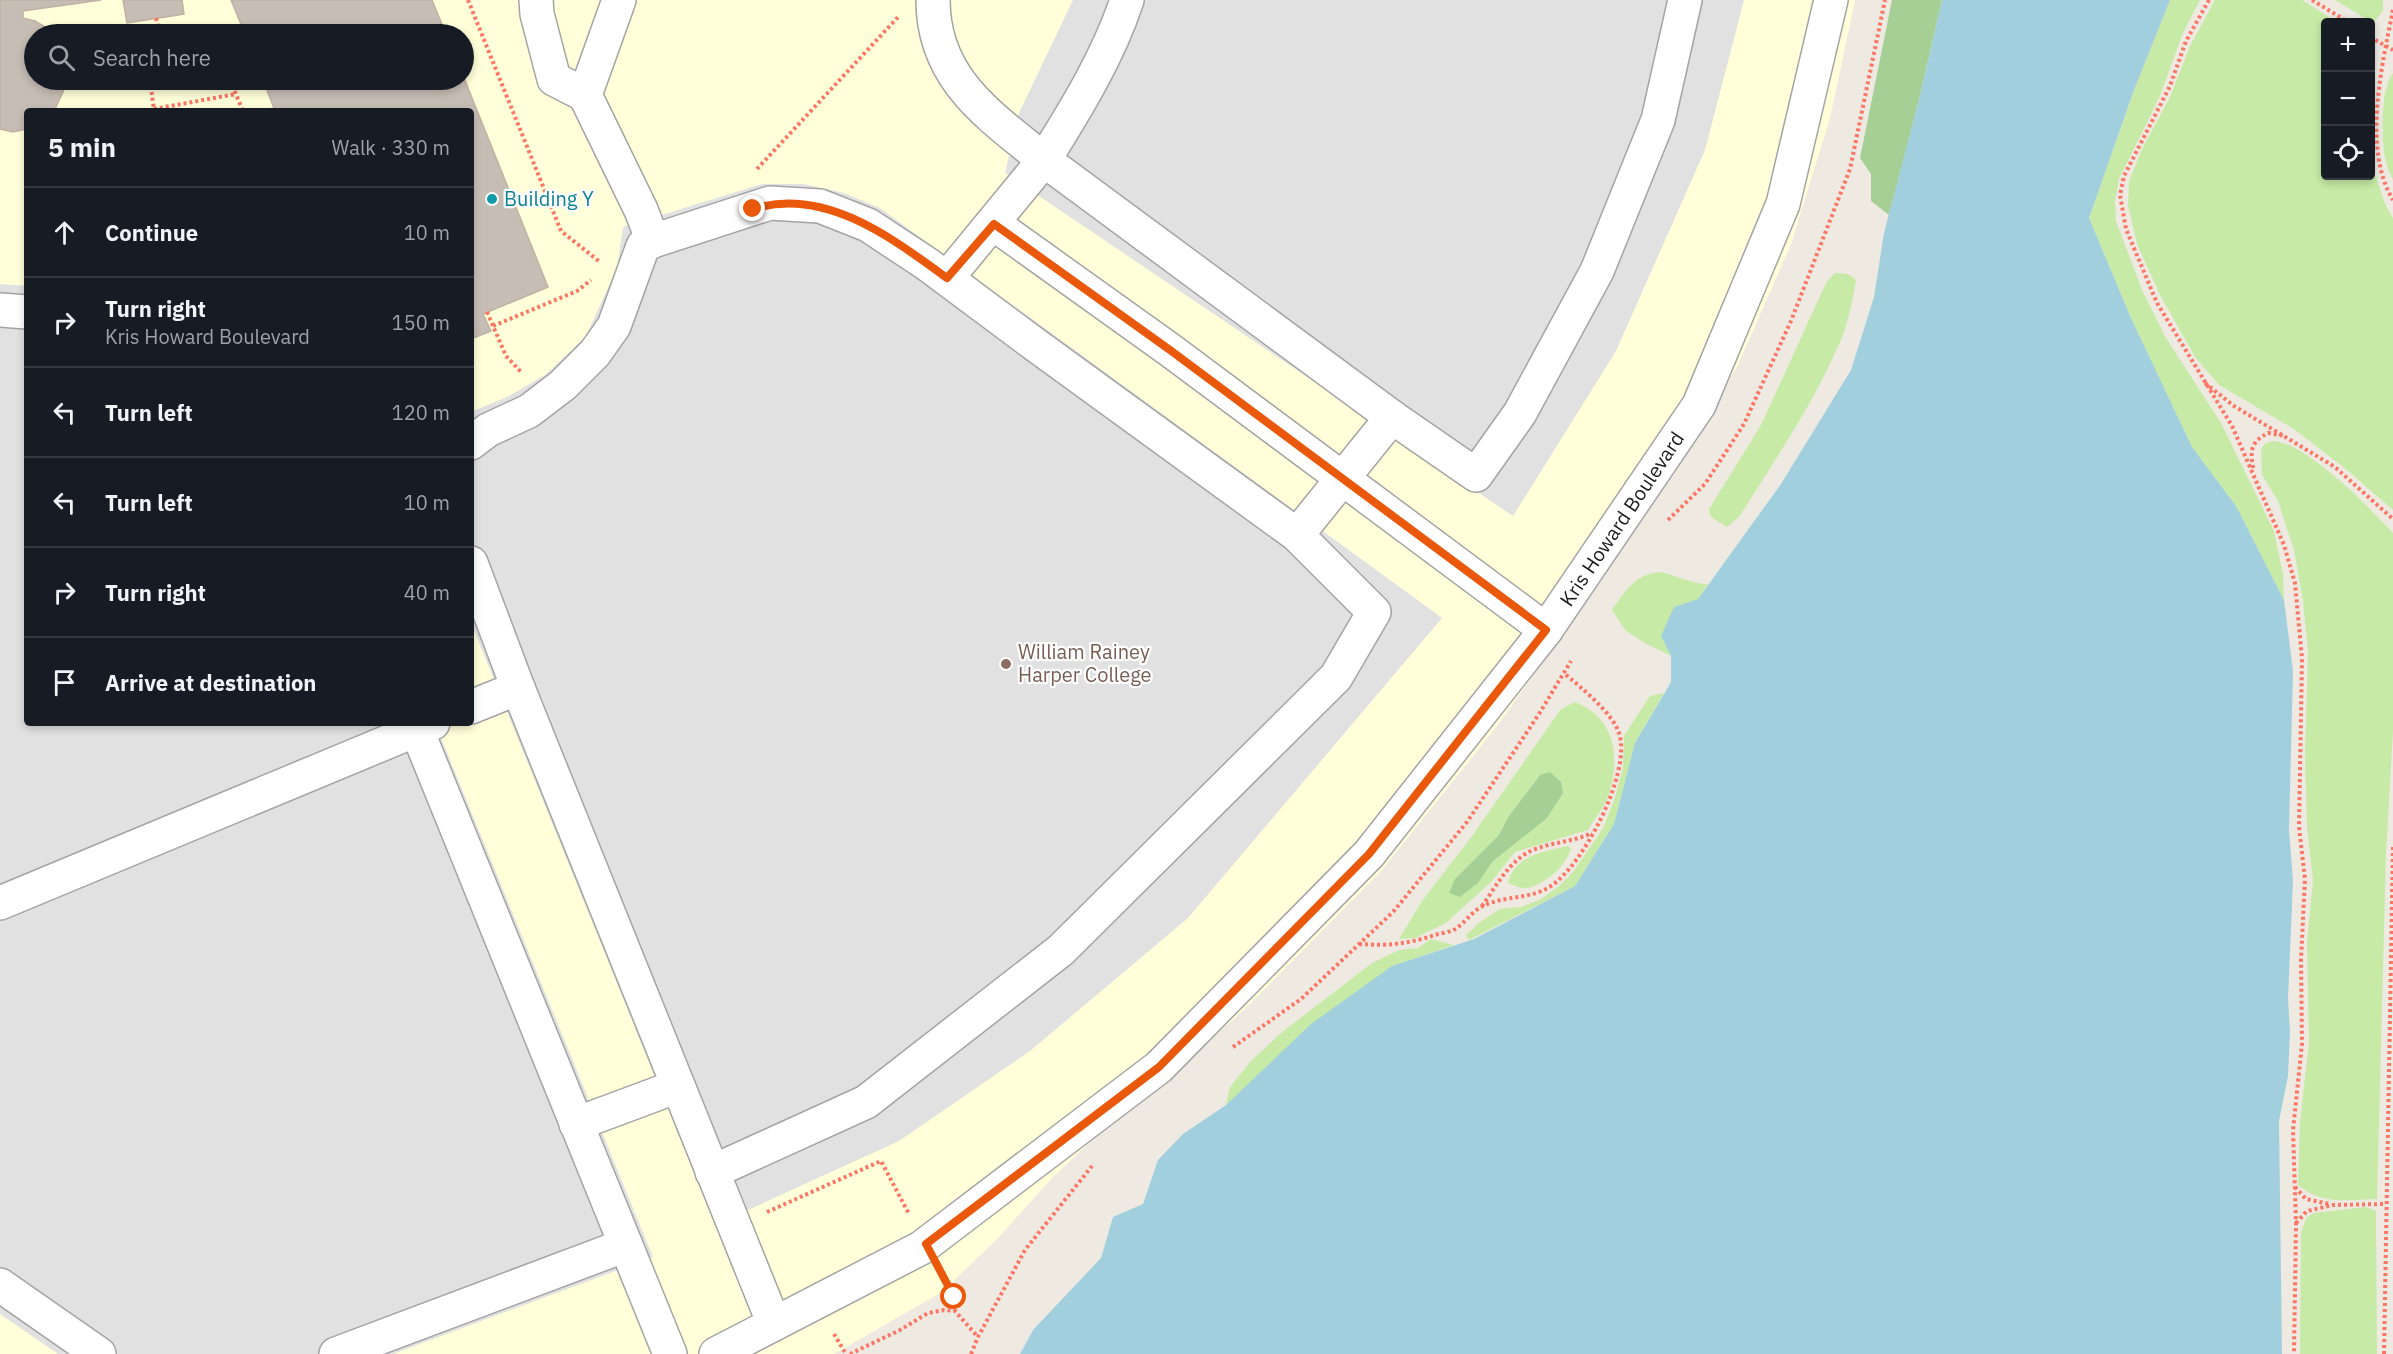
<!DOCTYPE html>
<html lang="en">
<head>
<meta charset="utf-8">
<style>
  body { margin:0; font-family:"IBM Plex Sans",sans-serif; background:#242831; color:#f1f3f6 }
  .controls { position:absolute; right:18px; top:18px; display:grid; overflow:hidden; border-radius:6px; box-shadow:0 3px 9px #0003 }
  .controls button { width:54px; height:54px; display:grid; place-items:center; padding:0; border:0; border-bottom:2px solid #363941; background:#171b24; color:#f1f3f6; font:30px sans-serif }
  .stop { position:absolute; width:18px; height:18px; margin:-14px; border:4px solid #ea580c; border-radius:50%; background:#fff }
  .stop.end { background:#ea580c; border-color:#fff; box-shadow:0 2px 6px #0008 }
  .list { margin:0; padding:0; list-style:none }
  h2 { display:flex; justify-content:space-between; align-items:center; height:78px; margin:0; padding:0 24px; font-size:26px }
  h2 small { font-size:20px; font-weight:400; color:#9ea1a6 }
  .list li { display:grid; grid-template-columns:39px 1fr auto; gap:18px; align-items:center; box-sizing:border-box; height:90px; padding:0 24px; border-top:2px solid #363941 }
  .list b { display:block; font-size:22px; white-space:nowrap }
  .list p { margin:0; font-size:20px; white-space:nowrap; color:#9ea1a6 }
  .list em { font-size:20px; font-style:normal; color:#9ea1a6 }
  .icon { flex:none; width:33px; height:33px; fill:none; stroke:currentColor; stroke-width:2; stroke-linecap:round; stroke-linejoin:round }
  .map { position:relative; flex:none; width:2393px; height:1354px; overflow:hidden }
  .search { position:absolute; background:#171b24; box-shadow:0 3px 9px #0003; left:24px; top:24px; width:450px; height:66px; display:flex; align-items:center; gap:15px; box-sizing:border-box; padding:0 21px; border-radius:33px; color:#9ea1a6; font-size:22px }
  .panel { position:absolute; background:#171b24; box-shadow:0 3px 9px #0003; left:24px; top:108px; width:450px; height:618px; border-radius:6px }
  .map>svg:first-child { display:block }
  .education { fill:#ffffda; fill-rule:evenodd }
  .grass { fill:#c7eaa6; fill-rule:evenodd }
  .forest { fill:#a6cf95 }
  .parking { fill:#e1e1e1 }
  .water { fill:#a1cfdd }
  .building { fill:#c6bdb5; stroke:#c0b1a4; stroke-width:1.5 }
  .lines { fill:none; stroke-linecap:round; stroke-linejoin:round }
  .minor-casing { stroke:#a4a4a4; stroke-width:36 }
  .path { stroke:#fd7564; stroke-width:4; stroke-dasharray:3 3; stroke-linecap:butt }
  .minor { stroke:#fff; stroke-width:33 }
  .route { stroke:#ea580c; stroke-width:8 }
  .culture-dot { fill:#0f9aa8; stroke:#fff; stroke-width:2 }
  .education-dot { fill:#8d6e63; stroke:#fff; stroke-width:2 }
  .labels { text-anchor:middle; stroke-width:4.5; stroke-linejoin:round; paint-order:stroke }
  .culture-label { font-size:20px; fill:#0d838f; stroke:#fff; text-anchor:start }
  .street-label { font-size:20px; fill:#1d1d1d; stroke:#fff }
  .education-label { font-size:20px; fill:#785e54; stroke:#fff; text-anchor:start }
</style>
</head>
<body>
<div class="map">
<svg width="2393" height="1354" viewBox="0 0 2393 1354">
  <rect width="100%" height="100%" fill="#eeeae2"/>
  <path class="education" d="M0,0H1855L1830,118L1791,244L1738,365L1676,471L1584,605L1494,730L1382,870L1246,1008L1174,1072L1101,1132L1051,1179L998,1238L942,1292L834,1354H0ZM34,34H464V80H34ZM27,111H471V723H27Z"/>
  <g class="grass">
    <polygon points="2170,0 2200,0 2183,33 2160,96 2119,179 2115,201 2116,221 2142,290 2166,338 2221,423 2274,531 2283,574 2284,600 2236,506 2192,447 2131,318 2089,218 2134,90"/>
    <polygon points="2215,0 2302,0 2337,22 2326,22 2326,176 2370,176 2371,162 2385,204 2393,218 2393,510 2347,470 2294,429 2219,385 2195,357 2160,295 2137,244 2128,205 2129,181 2142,149 2170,97 2190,46"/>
    <polygon points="2335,0 2383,0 2383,11 2373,23"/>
    <path d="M2393,73V180C2391,175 2387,168 2386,162C2381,141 2380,89 2393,73Z"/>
    <path d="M1835,273C1845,273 1851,273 1856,281C1852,302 1848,325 1839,344C1813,405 1774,461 1739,517L1727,527L1711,517L1709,509L1761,425L1827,281Z"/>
    <path d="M2272,441C2305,441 2370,508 2393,533V731L2386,855L2377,1199C2349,1200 2321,1205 2298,1185L2300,1122L2309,1042L2307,942L2313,880L2307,828L2305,754L2308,652L2303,601L2294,550L2278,501L2262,475L2261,450L2264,444Z"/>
    <path d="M1661,572C1678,576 1692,584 1708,584L1698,599L1661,635L1671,656L1643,642L1625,630L1612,610C1625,591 1636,573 1661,572Z"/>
    <polygon points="1664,693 1635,743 1614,824 1575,886 1469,940 1466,935 1480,922 1500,909 1521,907 1541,899 1559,886 1573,872 1603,828 1614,801 1623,768 1624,736 1650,696"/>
    <path d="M1575,702C1616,718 1621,759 1608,797C1604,808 1594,819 1588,830L1515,852L1491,882L1446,923L1415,938L1399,939L1422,901L1472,836L1561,709ZM1540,775L1518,840L1492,862L1455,879L1500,835L1509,816Z"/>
    <path d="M1568,846L1571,848C1568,864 1543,887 1526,888C1519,888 1514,886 1508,883C1514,856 1544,851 1568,846Z"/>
    <polygon points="1431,939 1454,945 1392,966 1226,1105 1230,1087 1251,1061 1281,1033 1372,963 1399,950 1418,948"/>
    <polygon points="2366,1207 2376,1211 2377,1354 2300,1354 2301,1233 2306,1218 2313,1213"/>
  </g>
  <g class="forest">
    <polygon points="1892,0 1942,0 1920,96 1889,215 1871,201 1871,174 1860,158"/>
    <polygon points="1550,772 1561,782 1563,793 1547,818 1492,862 1478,883 1460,897 1449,893 1455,879 1499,835 1509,816 1540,775"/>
  </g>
  <g class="parking">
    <polygon points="1073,0 1744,0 1705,150 1616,351 1513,516 1005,173 1019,113"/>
    <polygon points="762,184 804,184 844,193 880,208 1442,618 1188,918 1030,1051 899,1141 715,1225 471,623 471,412 507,397 545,375 586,336 617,268 623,227"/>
    <polygon points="0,284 27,286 27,723 435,723 653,1257 393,1354 58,1354 0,1314"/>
  </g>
  <polygon class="water" points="1942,0 2170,0 2134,90 2089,218 2131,318 2192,447 2236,506 2284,600 2293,671 2289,830 2293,881 2288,999 2290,1032 2288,1076 2279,1121 2282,1354 1020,1354 1033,1330 1101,1258 1113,1217 1143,1204 1158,1160 1183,1134 1226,1105 1311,1024 1392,966 1474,939 1575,886 1614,824 1635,743 1671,682 1671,656 1661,636 1674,607 1698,599 1781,484 1851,370 1874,297 1884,233 1920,96"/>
  <g class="building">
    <polygon points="0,0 101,0 23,11 23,18 35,21 57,34 34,34 34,80 65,80 63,92 54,111 27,111 27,129 13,132 0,129"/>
    <polygon points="123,0 182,0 184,14 127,23"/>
    <polygon points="231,0 432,0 446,34 245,34"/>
    <polygon points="464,78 548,287 483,314 491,331 471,339 471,111 275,111 263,80"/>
  </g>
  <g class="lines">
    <g class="minor-casing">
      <g id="minor">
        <polyline points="536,0 537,14 554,79 585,95"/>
        <polyline points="619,0 585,95 641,210 653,241"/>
        <path d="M933,0C933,79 989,115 1044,160C1076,109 1108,57 1127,0"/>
        <polyline points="994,224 1170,350 1546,630"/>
        <polyline points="0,310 27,312"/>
        <polyline points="1392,417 1476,475 1520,413 1597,271 1658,120 1685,0"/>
        <polyline points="471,443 488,430 529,411 563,385 595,353 614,326 643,246 653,241 770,203 820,206 868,225 927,264 1037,346 1297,535 1392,417 1044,160 947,278"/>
        <polyline points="471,563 518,688"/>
        <polyline points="471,707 518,688 774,1324"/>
        <polyline points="414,723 670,1354"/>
        <polyline points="0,903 433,723"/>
        <polyline points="576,1124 678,1086"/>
        <polyline points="712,1172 866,1102 1061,950 1336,677 1374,612 1297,535"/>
        <polyline points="0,1285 99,1354"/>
        <polyline points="336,1354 626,1245"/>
        <polyline points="716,1354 921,1248 1159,1067 1369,854 1546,630 1699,405 1783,204 1831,0"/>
      </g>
    </g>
    <g class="path">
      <polyline points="468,0 561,231 600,262"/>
      <polyline points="2209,0 2186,41 2170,86 2124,176 2120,195 2126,229 2157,303 2232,426 2284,545 2295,583 2302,659 2299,827 2305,879 2301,960 2302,1044 2293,1130 2296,1223 2294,1354"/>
      <polyline points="2312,0 2348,22"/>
      <path d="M2393,10C2382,65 2362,149 2393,200"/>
      <polyline points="156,18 160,34"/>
      <polyline points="200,34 211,33 212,34"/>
      <polyline points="2370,37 2393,50"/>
      <polyline points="150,80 154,110"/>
      <polyline points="230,80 243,111"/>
      <polyline points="154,109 236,94"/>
      <polyline points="757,169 899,16"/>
      <polyline points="487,312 506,356 522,373"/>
      <polyline points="493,326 577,291 591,280"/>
      <polyline points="2205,383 2234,406 2335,467 2393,519"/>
      <path d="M2253,468C2250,450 2251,442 2268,433L2285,436"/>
      <polyline points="1668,520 1705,484 1744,424 1791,321 1850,169 1885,0"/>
      <path d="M1482,906C1496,887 1509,860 1533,850C1552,842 1573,842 1592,833"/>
      <path d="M1359,944C1389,946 1407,944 1435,935C1442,933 1451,932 1457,928C1465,922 1472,912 1481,907C1503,895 1530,900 1551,886C1584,864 1632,772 1619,733C1612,712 1580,687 1564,673"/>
      <polyline points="1233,1047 1301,999 1393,912 1467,822 1539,714 1571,661"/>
      <polyline points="2295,1187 2306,1199 2329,1204"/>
      <polyline points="767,1212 881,1161 909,1214"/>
      <polyline points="2296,1223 2307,1211 2333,1205 2386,1204"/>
      <polyline points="943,1276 954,1297 955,1311"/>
      <polyline points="834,1334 846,1354"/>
      <polyline points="850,1354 900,1330 928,1313 944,1310 955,1311 978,1337"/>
      <polyline points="971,1354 978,1337 1025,1250 1092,1166"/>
      <polyline points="2384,1354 2393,846"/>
    </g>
    <use href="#minor" class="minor"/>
  </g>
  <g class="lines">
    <path class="route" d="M753,209C824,186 892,238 947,278L994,224L1170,350L1546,630L1369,854L1159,1067L926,1244L954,1297"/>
  </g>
  <circle class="culture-dot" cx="492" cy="199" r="6"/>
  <circle class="education-dot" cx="1006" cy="664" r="6"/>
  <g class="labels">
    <g class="culture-label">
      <text x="504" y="206">Building Y</text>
    </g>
    <g class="street-label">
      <text transform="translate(1622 519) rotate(-56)" y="7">Kris Howard Boulevard</text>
    </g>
    <g class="education-label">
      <text x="1018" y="659">William Rainey<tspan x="1018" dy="23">Harper College</tspan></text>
    </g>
  </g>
</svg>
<div class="controls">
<button>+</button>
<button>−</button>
<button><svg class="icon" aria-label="locate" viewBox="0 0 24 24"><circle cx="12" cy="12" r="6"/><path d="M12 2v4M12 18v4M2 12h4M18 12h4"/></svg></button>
</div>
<div class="stop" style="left:954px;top:1297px"></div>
<div class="stop end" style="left:753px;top:209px"></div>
<div class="search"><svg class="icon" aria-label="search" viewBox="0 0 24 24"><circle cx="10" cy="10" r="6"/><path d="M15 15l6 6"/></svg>Search here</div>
<section class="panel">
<h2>5 min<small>Walk · 330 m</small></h2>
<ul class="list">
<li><svg class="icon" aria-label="ahead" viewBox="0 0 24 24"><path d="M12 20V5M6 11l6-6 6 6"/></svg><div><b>Continue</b></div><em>10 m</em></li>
<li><svg class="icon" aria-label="right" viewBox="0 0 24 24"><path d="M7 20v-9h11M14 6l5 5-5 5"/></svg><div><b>Turn right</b><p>Kris Howard Boulevard</p></div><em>150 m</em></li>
<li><svg class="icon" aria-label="left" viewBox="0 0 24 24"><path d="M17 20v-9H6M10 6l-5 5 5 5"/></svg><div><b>Turn left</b></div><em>120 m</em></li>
<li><svg class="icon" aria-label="left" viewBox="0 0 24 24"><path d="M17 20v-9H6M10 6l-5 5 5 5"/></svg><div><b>Turn left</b></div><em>10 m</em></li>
<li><svg class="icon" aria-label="right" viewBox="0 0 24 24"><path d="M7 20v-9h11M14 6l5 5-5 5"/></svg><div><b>Turn right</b></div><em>40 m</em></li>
<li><svg class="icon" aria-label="arrive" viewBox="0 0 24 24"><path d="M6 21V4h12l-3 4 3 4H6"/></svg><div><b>Arrive at destination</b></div></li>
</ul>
</section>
</div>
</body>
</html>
